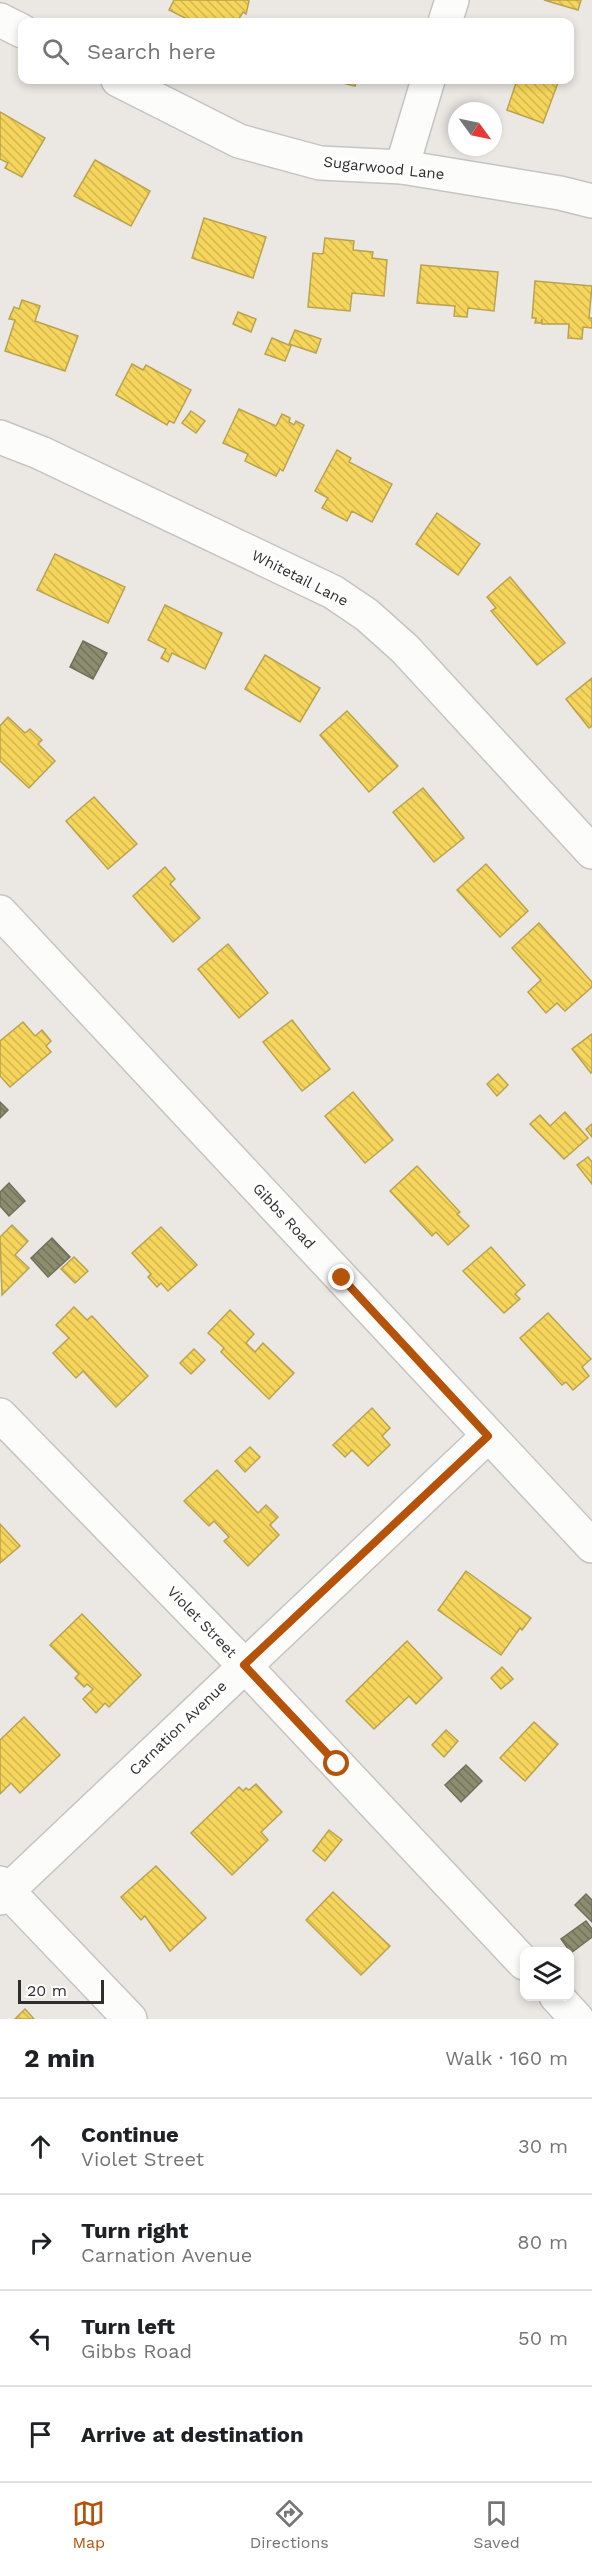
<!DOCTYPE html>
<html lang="en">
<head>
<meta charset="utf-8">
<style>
  body { margin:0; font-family:"Work Sans",sans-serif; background:#f6f6f6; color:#202124 }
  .controls { position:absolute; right:18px; bottom:18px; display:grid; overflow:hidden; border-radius:12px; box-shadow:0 3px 9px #0003 }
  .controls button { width:54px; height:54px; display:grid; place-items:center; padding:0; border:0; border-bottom:2px solid #e0e0e0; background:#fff; color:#202124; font:30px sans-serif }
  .compass { position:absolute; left:448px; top:102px; width:54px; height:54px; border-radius:50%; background:#fff; box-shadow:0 3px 9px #0003; rotate:123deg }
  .scale { position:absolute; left:18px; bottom:15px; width:86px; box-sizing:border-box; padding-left:6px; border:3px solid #2e2e2e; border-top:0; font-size:16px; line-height:21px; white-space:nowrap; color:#2e2e2e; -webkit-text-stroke:4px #fff; paint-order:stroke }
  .stop { position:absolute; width:18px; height:18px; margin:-14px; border:4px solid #b45309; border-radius:50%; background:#fff }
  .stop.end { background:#b45309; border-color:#fff; box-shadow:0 2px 6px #0008 }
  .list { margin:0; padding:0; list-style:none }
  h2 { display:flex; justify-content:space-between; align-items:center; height:78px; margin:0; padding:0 24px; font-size:26px }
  h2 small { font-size:20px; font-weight:400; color:#757577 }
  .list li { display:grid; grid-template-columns:39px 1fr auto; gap:18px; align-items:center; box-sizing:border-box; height:96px; padding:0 24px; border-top:2px solid #e0e0e0 }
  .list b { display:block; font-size:22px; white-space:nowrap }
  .list p { margin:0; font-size:20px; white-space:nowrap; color:#757577 }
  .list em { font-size:20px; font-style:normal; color:#757577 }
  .icon { flex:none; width:33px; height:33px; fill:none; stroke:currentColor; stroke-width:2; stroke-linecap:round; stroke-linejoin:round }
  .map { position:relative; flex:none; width:592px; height:2019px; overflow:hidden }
  .search { position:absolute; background:#fff; box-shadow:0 3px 9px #0003; left:18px; right:18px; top:18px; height:66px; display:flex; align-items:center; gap:15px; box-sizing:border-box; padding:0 21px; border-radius:12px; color:#757577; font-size:22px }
  .sheet { height:462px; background:#fff }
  nav { display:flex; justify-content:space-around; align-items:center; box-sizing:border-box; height:84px; border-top:2px solid #e0e0e0; background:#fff; font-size:16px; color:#757577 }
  nav a { display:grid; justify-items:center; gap:3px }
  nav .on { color:#b45309 }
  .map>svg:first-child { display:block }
  .homes { fill:url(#homes-back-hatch); stroke:#baa34e; stroke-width:1.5 }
  .industry { fill:url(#industry-back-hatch); stroke:#70705b; stroke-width:1.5 }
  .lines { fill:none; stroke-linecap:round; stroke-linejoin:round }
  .minor-casing { stroke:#c5c4c4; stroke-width:36 }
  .minor { stroke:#fcfcfb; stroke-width:33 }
  .route { stroke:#b45309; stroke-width:8 }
  .labels { text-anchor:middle; stroke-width:6; stroke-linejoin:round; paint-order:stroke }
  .street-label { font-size:15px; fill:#2e2e2e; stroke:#fff }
</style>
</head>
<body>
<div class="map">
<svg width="592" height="2019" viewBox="0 0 592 2019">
  <defs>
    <pattern id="homes-back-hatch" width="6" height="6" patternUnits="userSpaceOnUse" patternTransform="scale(1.5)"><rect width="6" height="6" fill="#f6d55c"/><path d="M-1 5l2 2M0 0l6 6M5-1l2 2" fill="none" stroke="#d3b750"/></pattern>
    <pattern id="industry-back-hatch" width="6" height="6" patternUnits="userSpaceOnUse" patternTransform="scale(1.5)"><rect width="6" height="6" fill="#8c8c6e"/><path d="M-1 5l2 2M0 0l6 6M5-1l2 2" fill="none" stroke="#73735b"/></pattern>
  </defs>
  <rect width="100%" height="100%" fill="#ebe8e4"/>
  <g class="homes">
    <polygon points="174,0 247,0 249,1 246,14 243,12 237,22 193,22 169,10"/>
    <polygon points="544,0 581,0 578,10"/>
    <polygon points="330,80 357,80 355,86"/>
    <polygon points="517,80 559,80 543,123 507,110"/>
    <polygon points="0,112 45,138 22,177 5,168 8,163 0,159"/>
    <polygon points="95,160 150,191 131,226 74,196"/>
    <polygon points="204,218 266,237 253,278 192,258"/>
    <polygon points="325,238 354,241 353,250 373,252 372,258 387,260 384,296 352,293 350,311 308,307 313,253 323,254"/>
    <polygon points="421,265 498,272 494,311 468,308 467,317 454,316 455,306 417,303"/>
    <polygon points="535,281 592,286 589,318 592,318 592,328 583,327 582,339 568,338 569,324 542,324 542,319 541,323 535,323 536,318 532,318"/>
    <polygon points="22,300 40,306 35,321 78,336 65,371 5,351 15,320 9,319 14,307 19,309"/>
    <polygon points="238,312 256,319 251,332 233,324"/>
    <polygon points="295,330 321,339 316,353 289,344"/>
    <polygon points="272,338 291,346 285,361 265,354"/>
    <polygon points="132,364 143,370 146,365 191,390 174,423 169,421 167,425 116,395"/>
    <polygon points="239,409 276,426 282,414 290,418 289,422 294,425 296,421 304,425 283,471 280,469 276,476 245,461 248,454 223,443"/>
    <polygon points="191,411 205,421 196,433 182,423"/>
    <polygon points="337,450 351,458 349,462 392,484 372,522 352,511 347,521 322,508 328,498 315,491"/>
    <polygon points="437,513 480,544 458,575 416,544"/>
    <polygon points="55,554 125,587 108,623 37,590"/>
    <polygon points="510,577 565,643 537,665 491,611 496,608 487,597"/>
    <polygon points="165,605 222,633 205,669 172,653 168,662 161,658 166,649 148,640"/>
    <polygon points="265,655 320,688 300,722 245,689"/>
    <polygon points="592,678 592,726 589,728 566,699"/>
    <polygon points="347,711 398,766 369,792 320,735"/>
    <polygon points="8,717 25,733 30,729 42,740 38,744 55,761 29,788 0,761 0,726"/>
    <polygon points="423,788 464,838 434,862 393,812"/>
    <polygon points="94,797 137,844 108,869 66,821"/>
    <polygon points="486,864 528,911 500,937 457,890"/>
    <polygon points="165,867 175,879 170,884 200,918 173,942 133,896"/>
    <polygon points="539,923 592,982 592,987 565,1011 557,1003 546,1013 528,992 541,980 512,948"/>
    <polygon points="228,944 268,993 239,1018 198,969"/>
    <polygon points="292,1020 330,1069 302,1091 263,1042"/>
    <polygon points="23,1022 35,1036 42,1030 51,1041 46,1046 51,1052 10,1087 0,1076 0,1041"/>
    <polygon points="592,1034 592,1072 591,1073 572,1049"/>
    <polygon points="498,1074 508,1085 497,1096 487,1084"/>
    <polygon points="353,1092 393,1140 365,1163 325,1116"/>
    <polygon points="565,1112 588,1138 564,1159 530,1124 540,1115 550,1126"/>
    <polygon points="592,1124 592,1137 586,1129"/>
    <polygon points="588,1157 592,1162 592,1184 577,1165"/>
    <polygon points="417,1166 460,1212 457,1214 469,1226 448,1245 436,1232 432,1236 390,1191"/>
    <polygon points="12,1225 28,1241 15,1255 29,1268 2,1295 0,1237"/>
    <polygon points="161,1227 197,1265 168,1291 161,1283 157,1287 148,1277 151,1274 132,1253"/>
    <polygon points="491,1247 525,1285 515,1294 520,1299 504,1313 463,1271"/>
    <polygon points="74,1257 88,1271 75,1283 61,1269"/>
    <polygon points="74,1307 87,1320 92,1316 148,1376 116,1407 83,1371 76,1378 53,1353 69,1338 56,1325"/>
    <polygon points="230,1310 254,1334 246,1343 255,1352 263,1343 294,1373 269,1399 221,1352 224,1348 208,1333"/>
    <polygon points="548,1313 591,1359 582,1367 589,1376 573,1390 566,1382 562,1385 520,1338"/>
    <polygon points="194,1349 205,1360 191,1374 180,1363"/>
    <polygon points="372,1408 390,1428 382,1436 390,1445 368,1466 352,1450 345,1457 333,1445"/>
    <polygon points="250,1447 260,1457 245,1472 235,1461"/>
    <polygon points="217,1470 258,1513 266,1505 278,1517 270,1525 279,1535 248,1566 224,1541 229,1537 214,1521 209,1526 184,1501"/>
    <polygon points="0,1524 20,1546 0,1563"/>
    <polygon points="466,1571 531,1618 522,1630 520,1628 501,1655 438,1610"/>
    <polygon points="82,1614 141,1675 109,1707 105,1703 96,1713 83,1699 93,1689 87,1684 84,1687 75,1678 79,1674 50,1645"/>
    <polygon points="407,1641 442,1678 416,1704 409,1696 374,1729 346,1701"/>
    <polygon points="502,1667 513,1679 501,1689 491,1678"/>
    <polygon points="24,1717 60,1755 20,1793 11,1783 0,1794 0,1740"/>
    <polygon points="534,1722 558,1744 525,1781 500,1758"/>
    <polygon points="446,1730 458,1741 444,1757 432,1745"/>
    <polygon points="256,1784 282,1812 261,1832 268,1840 232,1875 191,1833 239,1787 243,1791 246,1788 249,1790"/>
    <polygon points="329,1830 342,1840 325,1861 313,1851"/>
    <polygon points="156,1866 206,1918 170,1951 145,1916 141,1920 121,1897"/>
    <polygon points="333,1892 390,1946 361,1975 306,1920"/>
    <polygon points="25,2009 34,2019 15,2019"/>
  </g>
  <g class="industry">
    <polygon points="83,641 107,653 93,679 70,667"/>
    <polygon points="0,1102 8,1110 0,1118"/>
    <polygon points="9,1183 25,1201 9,1216 0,1206 0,1192"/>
    <polygon points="52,1238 70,1257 48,1277 31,1258"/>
    <polygon points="466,1765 482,1781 461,1802 445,1785"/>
    <polygon points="586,1894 592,1900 592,1922 575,1905"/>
    <polygon points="586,1921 592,1929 592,1937 571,1953 561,1939"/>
  </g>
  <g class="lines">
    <g class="minor-casing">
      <g id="minor">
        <polyline points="0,20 22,31"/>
        <polyline points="445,22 452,0"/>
        <polyline points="118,80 239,141 320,163 402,167 560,193 592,201"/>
        <polyline points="402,167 428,80"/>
        <polyline points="0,437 41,453 333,592 367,615 405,649 592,852"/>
        <polyline points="0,912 592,1546"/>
        <polyline points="0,1415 244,1665 524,1963"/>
        <polyline points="0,1883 130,2019"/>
        <polyline points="0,1898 488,1436"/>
        <polyline points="556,1996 577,2019"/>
      </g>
    </g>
    <use href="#minor" class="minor"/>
  </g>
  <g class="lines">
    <polyline class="route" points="337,1764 244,1665 488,1436 342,1278"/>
  </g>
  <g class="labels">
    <g class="street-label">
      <text transform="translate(384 168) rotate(6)" y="5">Sugarwood Lane</text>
      <text transform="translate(300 578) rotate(27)" y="5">Whitetail Lane</text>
      <text transform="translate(284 1216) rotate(47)" y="5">Gibbs Road</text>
      <text transform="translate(202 1622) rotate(46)" y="5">Violet Street</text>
      <text transform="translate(178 1728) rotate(-44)" y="5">Carnation Avenue</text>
    </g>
  </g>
</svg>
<div class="controls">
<button><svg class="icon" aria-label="layers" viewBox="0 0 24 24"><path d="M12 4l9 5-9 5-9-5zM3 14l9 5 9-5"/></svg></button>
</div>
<svg class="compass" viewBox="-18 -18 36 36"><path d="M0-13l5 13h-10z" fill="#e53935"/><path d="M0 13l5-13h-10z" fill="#757577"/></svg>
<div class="scale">20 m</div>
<div class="stop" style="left:337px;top:1764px"></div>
<div class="stop end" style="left:342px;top:1278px"></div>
<div class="search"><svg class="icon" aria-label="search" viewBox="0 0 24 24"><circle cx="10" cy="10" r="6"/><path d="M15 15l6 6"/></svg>Search here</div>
</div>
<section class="sheet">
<h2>2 min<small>Walk · 160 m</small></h2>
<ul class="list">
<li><svg class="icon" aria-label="ahead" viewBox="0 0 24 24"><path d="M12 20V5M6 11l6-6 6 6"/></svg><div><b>Continue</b><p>Violet Street</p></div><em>30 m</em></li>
<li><svg class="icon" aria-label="right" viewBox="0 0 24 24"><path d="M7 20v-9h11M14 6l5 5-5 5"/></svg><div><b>Turn right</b><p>Carnation Avenue</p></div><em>80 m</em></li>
<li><svg class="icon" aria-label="left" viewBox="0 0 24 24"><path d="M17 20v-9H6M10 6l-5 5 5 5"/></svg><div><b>Turn left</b><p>Gibbs Road</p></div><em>50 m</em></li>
<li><svg class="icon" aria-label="arrive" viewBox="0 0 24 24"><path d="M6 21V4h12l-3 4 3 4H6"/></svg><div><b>Arrive at destination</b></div></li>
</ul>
</section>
<nav>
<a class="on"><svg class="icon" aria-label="map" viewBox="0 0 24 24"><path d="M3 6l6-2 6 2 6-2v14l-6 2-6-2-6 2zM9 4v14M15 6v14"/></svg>Map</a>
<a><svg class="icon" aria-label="directions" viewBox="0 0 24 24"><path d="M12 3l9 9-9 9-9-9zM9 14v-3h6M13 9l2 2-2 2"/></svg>Directions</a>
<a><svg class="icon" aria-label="saved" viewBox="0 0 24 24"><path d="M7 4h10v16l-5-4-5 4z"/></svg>Saved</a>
</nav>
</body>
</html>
